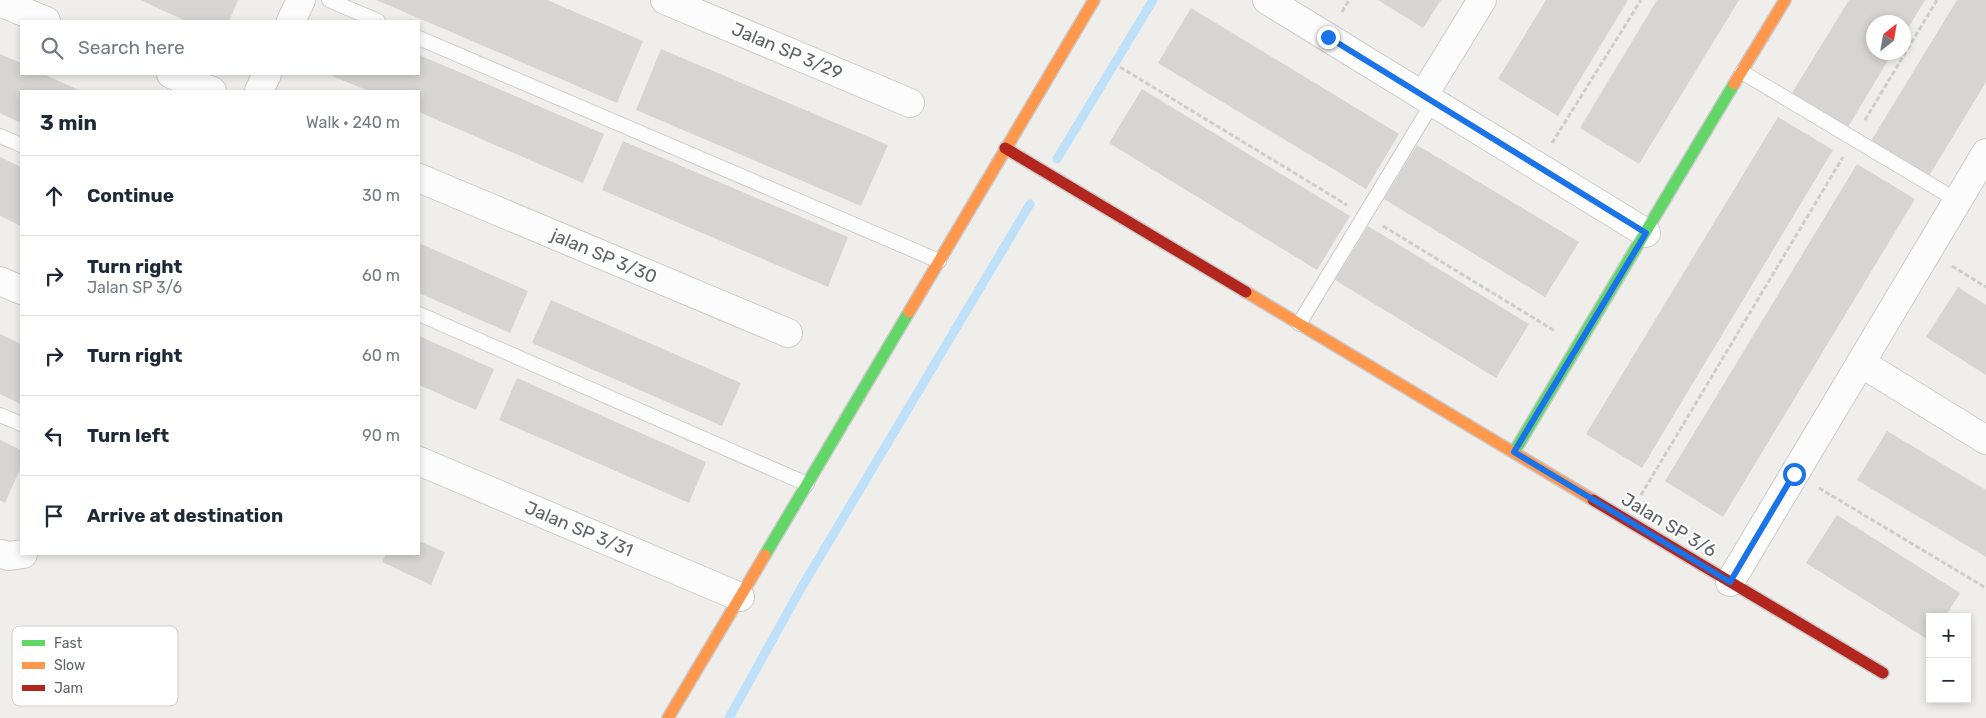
<!DOCTYPE html>
<html lang="en">
<head>
<meta charset="utf-8">
<style>
  body { margin:0; font-family:Rubik,sans-serif; background:#f6f6f7; color:#1f2937 }
  .controls { position:absolute; right:15px; bottom:15px; display:grid; overflow:hidden; border-radius:0px; box-shadow:0 2px 8px #0003 }
  .controls button { width:45px; height:45px; display:grid; place-items:center; padding:0; border:0; border-bottom:1px solid #e0e1e3; background:#fff; color:#1f2937; font:25px sans-serif }
  .compass { position:absolute; left:1866px; top:15px; width:45px; height:45px; border-radius:50%; background:#fff; box-shadow:0 2px 8px #0003; rotate:31deg }
  .stop { position:absolute; width:15px; height:15px; margin:-11px; border:4px solid #1a73e8; border-radius:50%; background:#fff }
  .stop.end { background:#1a73e8; border-color:#fff; box-shadow:0 1px 5px #0008 }
  .list { margin:0; padding:0; list-style:none }
  h2 { display:flex; justify-content:space-between; align-items:center; height:65px; margin:0; padding:0 20px; font-size:21px }
  h2 small { font-size:16px; font-weight:400; color:#747a83 }
  .list li { display:grid; grid-template-columns:32px 1fr auto; gap:15px; align-items:center; box-sizing:border-box; height:80px; padding:0 20px; border-top:1px solid #e0e1e3 }
  .list b { display:block; font-size:19px; white-space:nowrap }
  .list p { margin:0; font-size:16px; white-space:nowrap; color:#747a83 }
  .list em { font-size:16px; font-style:normal; color:#747a83 }
  .icon { flex:none; width:28px; height:28px; fill:none; stroke:currentColor; stroke-width:2; stroke-linecap:round; stroke-linejoin:round }
  .map { position:relative; flex:none; width:1986px; height:718px; overflow:hidden }
  .search { position:absolute; background:#fff; box-shadow:0 2px 8px #0003; left:20px; top:20px; width:400px; height:55px; display:flex; align-items:center; gap:12px; box-sizing:border-box; padding:0 18px; border-radius:0px; color:#747a83; font-size:19px }
  .panel { position:absolute; background:#fff; box-shadow:0 2px 8px #0003; left:20px; top:90px; width:400px; height:465px; border-radius:0px }
  .map>svg:first-child { display:block }
  .lines { fill:none; stroke-linecap:round; stroke-linejoin:round }
  .stream { stroke:#bfe0f9; stroke-width:9 }
  .building { fill:#d6d5d3 }
  .lane-casing { stroke:#cbcccc; stroke-width:16 }
  .street-casing { stroke:#cbcccc; stroke-width:30 }
  .fast-casing { stroke:#cacacb; stroke-width:14 }
  .slow-casing { stroke:#cacacb; stroke-width:14 }
  .jam-casing { stroke:#cacacb; stroke-width:14 }
  .path { stroke:#cacfcc; stroke-width:3; stroke-dasharray:5 2.5; stroke-linecap:butt }
  .lane { stroke:#fdfcfc; stroke-width:14 }
  .street { stroke:#fdfcfc; stroke-width:28 }
  .fast { stroke:#63d668; stroke-width:11 }
  .slow { stroke:#ff974d; stroke-width:11 }
  .jam { stroke:#b3261e; stroke-width:11 }
  .route { stroke:#1a73e8; stroke-width:6 }
  .labels { text-anchor:middle; stroke-width:4; stroke-linejoin:round; paint-order:stroke }
  .street-label { font-size:18px; fill:#5f6368; stroke:#fff }
  .key { fill:#fff; stroke:#cfd0d2; stroke-width:1 }
  .key-label { font-size:14px; fill:#5f6368 }
</style>
</head>
<body>
<div class="map">
<svg width="1986" height="718" viewBox="0 0 1986 718">
  <rect width="100%" height="100%" fill="#efeeea"/>
  <g class="lines">
    <g class="stream">
      <polyline points="1057,159 1153,0"/>
      <polyline points="729,718 800,590 1030,204"/>
    </g>
  </g>
  <g class="building">
    <polygon points="140,0 238,0 229,21 186,21"/>
    <polygon points="376,0 547,0 643,41 617,103"/>
    <polygon points="1378,0 1441,0 1423,28"/>
    <polygon points="1546,0 1628,0 1558,116 1498,79"/>
    <polygon points="1657,0 1739,0 1639,164 1580,128"/>
    <polygon points="1849,0 1925,0 1904,35 1904,22 1874,22 1874,52 1893,52 1848,127 1792,93"/>
    <polygon points="1957,0 1986,0 1986,82 1929,176 1871,141"/>
    <polygon points="1191,8 1399,134 1366,189 1158,63"/>
    <polygon points="661,49 888,145 861,206 636,110"/>
    <polygon points="0,54 21,63 21,74 43,74 81,91 21,91 21,123 0,113"/>
    <polygon points="419,55 604,134 583,183 419,112 419,91 369,91 332,76 333,74 419,74"/>
    <polygon points="1142,89 1350,216 1317,270 1109,143"/>
    <polygon points="1778,117 1833,150 1642,468 1586,434"/>
    <polygon points="623,141 848,237 828,287 602,190"/>
    <polygon points="1417,145 1579,242 1545,297 1384,199"/>
    <polygon points="0,157 21,167 21,226 0,216"/>
    <polygon points="1857,164 1915,199 1723,517 1665,481"/>
    <polygon points="1368,226 1529,324 1496,378 1335,280"/>
    <polygon points="419,243 528,291 510,333 419,293"/>
    <polygon points="1958,287 1986,305 1986,375 1926,337"/>
    <polygon points="551,300 741,383 722,426 532,343"/>
    <polygon points="0,334 21,344 21,404 0,394"/>
    <polygon points="419,336 494,369 476,410 419,385"/>
    <polygon points="517,378 706,462 689,503 499,420"/>
    <polygon points="1887,431 1986,490 1986,557 1857,480"/>
    <polygon points="0,440 21,450 21,467 5,503 0,500"/>
    <polygon points="1837,515 1960,593 1945,617 1930,617 1930,641 1806,563"/>
    <polygon points="419,541 445,552 431,585 382,562 386,554 419,554"/>
  </g>
  <g class="lines">
    <g class="lane-casing">
      <g id="lane">
        <polyline points="329,0 378,21"/>
        <polyline points="419,38 939,261"/>
        <polyline points="1742,72 1958,201"/>
        <polyline points="0,136 21,145"/>
        <polyline points="419,314 807,484"/>
        <polyline points="1299,324 1433,102"/>
        <polyline points="0,415 21,424"/>
      </g>
    </g>
    <g class="street-casing">
      <g id="street">
        <polyline points="665,0 910,103"/>
        <polyline points="1267,0 1646,233"/>
        <polyline points="0,2 46,21"/>
        <polyline points="291,21 301,0"/>
        <polyline points="171,74 212,91"/>
        <polyline points="259,91 267,74"/>
        <polyline points="1423,96 1482,0"/>
        <polyline points="419,178 788,333"/>
        <polyline points="0,281 21,290"/>
        <polyline points="1861,363 1986,440"/>
        <polyline points="419,461 740,597"/>
        <polyline points="0,554 9,556 23,554"/>
        <polyline points="1730,582 1986,153"/>
      </g>
    </g>
    <g class="fast-casing">
      <g id="fast">
        <polyline points="1514,452 1734,84"/>
        <polyline points="765,555 909,312"/>
      </g>
    </g>
    <g class="slow-casing">
      <g id="slow">
        <polyline points="1734,84 1785,0"/>
        <polyline points="1246,292 1593,500"/>
        <polyline points="909,312 1094,0"/>
        <polyline points="668,718 765,555"/>
      </g>
    </g>
    <g class="jam-casing">
      <g id="jam">
        <polyline points="1005,148 1246,292"/>
        <polyline points="1593,500 1883,673"/>
      </g>
    </g>
    <g class="path">
      <polyline points="1342,12 1349,0"/>
      <polyline points="1120,67 1347,205"/>
      <polyline points="1865,120 1937,0"/>
      <polyline points="1552,143 1641,0"/>
      <polyline points="1383,226 1555,331"/>
      <polyline points="1952,266 1986,287"/>
      <polyline points="1819,488 1986,588"/>
      <polyline points="1641,495 1843,157"/>
    </g>
    <use href="#lane" class="lane"/>
    <use href="#street" class="street"/>
    <use href="#fast" class="fast"/>
    <use href="#slow" class="slow"/>
    <use href="#jam" class="jam"/>
  </g>
  <g class="lines">
    <polyline class="route" points="1328,37 1646,233 1514,452 1730,582 1794,474"/>
  </g>
  <g class="labels">
    <g class="street-label">
      <text transform="translate(787 51) rotate(23)" y="6">Jalan SP 3/29</text>
      <text transform="translate(604 256) rotate(23)" y="6">jalan SP 3/30</text>
      <text transform="translate(1669 525) rotate(31)" y="6">Jalan SP 3/6</text>
      <text transform="translate(579 529) rotate(23)" y="6">Jalan SP 3/31</text>
    </g>
  </g>
  <rect x="12" y="626" width="166" height="80" rx="8" class="key"/>
  <rect x="22" y="640" width="23" height="6" fill="#63d668"/>
  <rect x="22" y="662" width="23" height="7" fill="#ff974d"/>
  <rect x="22" y="685" width="23" height="6" fill="#b3261e"/>
  <g class="key-label">
    <text x="54" y="648">Fast</text>
    <text x="54" y="670">Slow</text>
    <text x="54" y="693">Jam</text>
  </g>
</svg>
<div class="controls">
<button>+</button>
<button>−</button>
</div>
<svg class="compass" viewBox="-18 -18 36 36"><path d="M0-13l5 13h-10z" fill="#e53935"/><path d="M0 13l5-13h-10z" fill="#747a83"/></svg>
<div class="stop" style="left:1794px;top:474px"></div>
<div class="stop end" style="left:1328px;top:37px"></div>
<div class="search"><svg class="icon" aria-label="search" viewBox="0 0 24 24"><circle cx="10" cy="10" r="6"/><path d="M15 15l6 6"/></svg>Search here</div>
<section class="panel">
<h2>3 min<small>Walk · 240 m</small></h2>
<ul class="list">
<li><svg class="icon" aria-label="ahead" viewBox="0 0 24 24"><path d="M12 20V5M6 11l6-6 6 6"/></svg><div><b>Continue</b></div><em>30 m</em></li>
<li><svg class="icon" aria-label="right" viewBox="0 0 24 24"><path d="M7 20v-9h11M14 6l5 5-5 5"/></svg><div><b>Turn right</b><p>Jalan SP 3/6</p></div><em>60 m</em></li>
<li><svg class="icon" aria-label="right" viewBox="0 0 24 24"><path d="M7 20v-9h11M14 6l5 5-5 5"/></svg><div><b>Turn right</b></div><em>60 m</em></li>
<li><svg class="icon" aria-label="left" viewBox="0 0 24 24"><path d="M17 20v-9H6M10 6l-5 5 5 5"/></svg><div><b>Turn left</b></div><em>90 m</em></li>
<li><svg class="icon" aria-label="arrive" viewBox="0 0 24 24"><path d="M6 21V4h12l-3 4 3 4H6"/></svg><div><b>Arrive at destination</b></div></li>
</ul>
</section>
</div>
</body>
</html>
